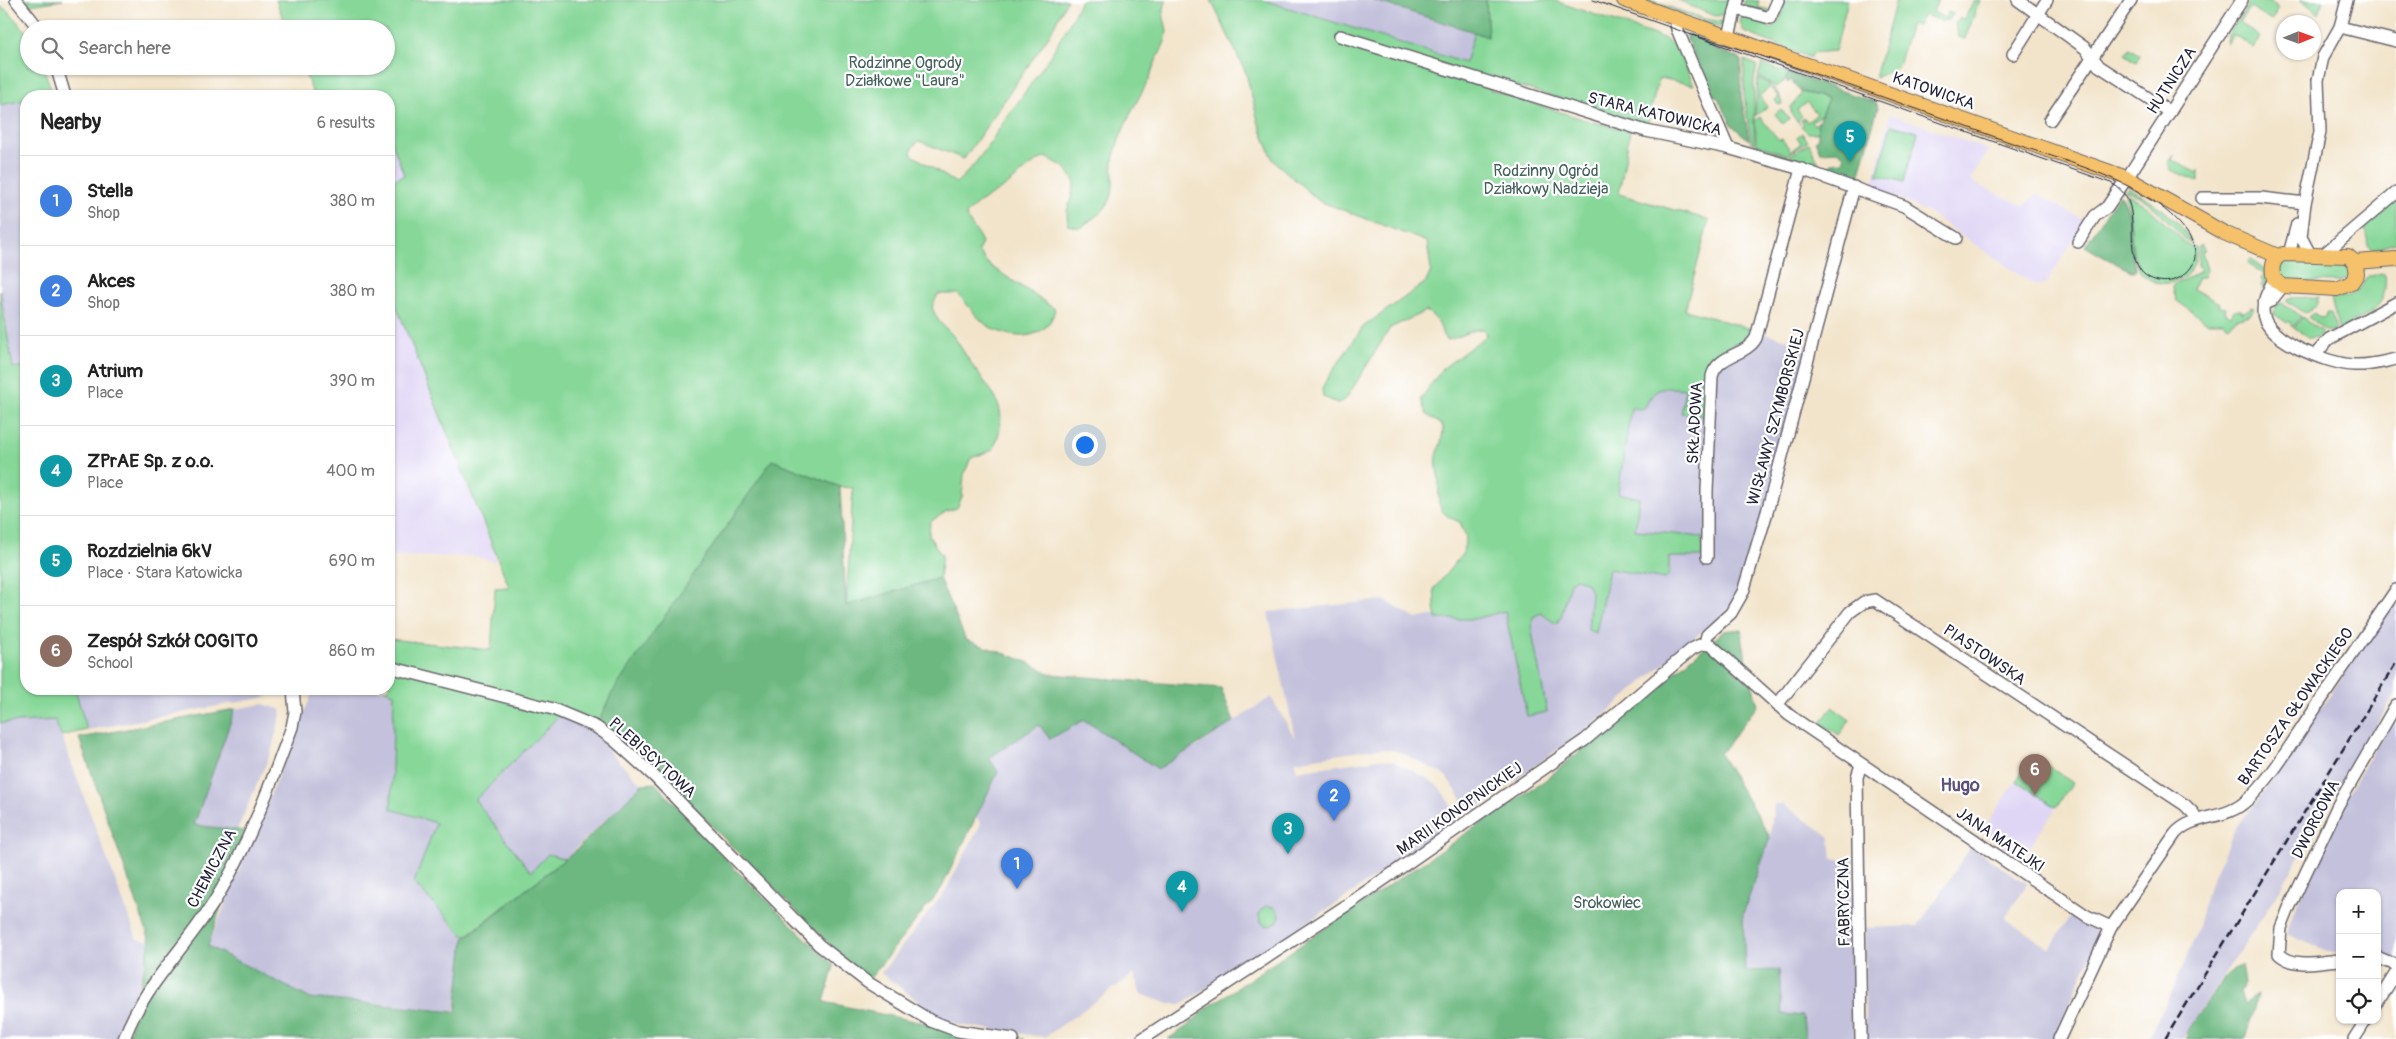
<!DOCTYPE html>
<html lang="en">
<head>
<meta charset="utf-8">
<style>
  body { margin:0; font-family:Pangolin,sans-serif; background:#f2f2f2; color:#222 }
  .controls { position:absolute; right:15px; bottom:15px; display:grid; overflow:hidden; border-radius:10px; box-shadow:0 1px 4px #0004 }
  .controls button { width:45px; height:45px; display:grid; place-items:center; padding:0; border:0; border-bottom:1px solid #e0e0e0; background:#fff; color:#222; font:25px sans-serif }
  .compass { position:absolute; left:2276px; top:15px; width:45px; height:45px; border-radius:50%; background:#fff; box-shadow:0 1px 4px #0004; rotate:89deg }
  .you { position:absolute; left:1084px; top:444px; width:18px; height:18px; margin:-12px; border:4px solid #fff; border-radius:50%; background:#1a73e8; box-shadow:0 0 0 8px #1a73e833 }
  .badge { display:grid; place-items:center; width:32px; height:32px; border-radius:50%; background:#c8321e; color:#fff; font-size:16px; font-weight:700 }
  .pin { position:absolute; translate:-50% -41px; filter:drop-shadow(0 1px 2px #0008) }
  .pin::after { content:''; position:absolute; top:26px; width:18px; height:15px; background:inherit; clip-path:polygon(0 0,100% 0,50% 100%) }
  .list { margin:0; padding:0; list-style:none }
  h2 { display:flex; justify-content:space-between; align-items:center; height:65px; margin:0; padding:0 20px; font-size:21px }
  h2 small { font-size:16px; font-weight:400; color:#767676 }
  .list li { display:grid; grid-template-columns:32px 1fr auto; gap:15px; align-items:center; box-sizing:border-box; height:90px; padding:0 20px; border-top:1px solid #e0e0e0 }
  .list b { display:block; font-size:19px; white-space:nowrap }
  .list p { margin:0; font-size:16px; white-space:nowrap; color:#767676 }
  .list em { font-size:16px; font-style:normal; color:#767676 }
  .icon { flex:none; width:28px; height:28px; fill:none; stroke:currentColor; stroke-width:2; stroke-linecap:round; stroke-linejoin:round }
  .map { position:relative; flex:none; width:2396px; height:1039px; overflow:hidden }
  .search { position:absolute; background:#fff; box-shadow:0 1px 4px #0004; left:20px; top:20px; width:375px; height:55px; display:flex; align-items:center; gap:12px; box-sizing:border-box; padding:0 18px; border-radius:28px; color:#767676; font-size:19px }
  .panel { position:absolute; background:#fff; box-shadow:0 1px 4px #0004; left:20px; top:90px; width:375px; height:605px; border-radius:20px }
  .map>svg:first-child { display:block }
  .built { fill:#dfd5f5 }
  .industrial { fill:#c3c1db }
  .green { fill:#86d798; stroke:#547c6a }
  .forest { fill:#6cb880; stroke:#476d5e }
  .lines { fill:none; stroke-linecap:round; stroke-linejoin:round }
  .minor-casing { stroke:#6b666d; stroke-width:14 }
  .major-casing { stroke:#6b666d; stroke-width:16 }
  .minor { stroke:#fff; stroke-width:11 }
  .major { stroke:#f5c16b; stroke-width:14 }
  .tram { stroke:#22223b; stroke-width:1 }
  .rail { stroke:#22223b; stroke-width:2.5; stroke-dasharray:8 4; stroke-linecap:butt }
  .labels { text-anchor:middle; stroke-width:4.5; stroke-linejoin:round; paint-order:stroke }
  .park-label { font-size:16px; fill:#45615c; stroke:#fff }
  .street-label { font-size:16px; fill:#22223b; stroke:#fff }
  .neighbourhood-label { font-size:18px; font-weight:bold; fill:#5d5279; stroke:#fff }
</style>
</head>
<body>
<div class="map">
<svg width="2396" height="1039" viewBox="0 0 2396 1039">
  <rect width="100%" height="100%" fill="#fff"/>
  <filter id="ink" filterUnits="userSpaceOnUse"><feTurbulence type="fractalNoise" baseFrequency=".02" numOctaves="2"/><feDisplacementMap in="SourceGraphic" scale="10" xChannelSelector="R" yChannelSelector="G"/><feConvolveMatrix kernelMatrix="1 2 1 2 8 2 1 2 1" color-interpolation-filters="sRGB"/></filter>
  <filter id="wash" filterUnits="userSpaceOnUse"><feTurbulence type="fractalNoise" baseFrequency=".0096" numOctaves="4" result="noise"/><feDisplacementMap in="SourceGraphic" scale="20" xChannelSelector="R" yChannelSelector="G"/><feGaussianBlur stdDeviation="1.12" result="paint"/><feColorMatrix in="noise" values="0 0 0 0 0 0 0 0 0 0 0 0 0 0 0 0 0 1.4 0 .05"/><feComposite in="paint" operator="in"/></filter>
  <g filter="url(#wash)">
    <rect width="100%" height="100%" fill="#f2e4ca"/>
    <g class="built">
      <polygon points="1890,114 1989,150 1970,180 1976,184 2024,206 2037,194 2085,221 2046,284 2034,285 1934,216 1905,201 1872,189"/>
      <polygon points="389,135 404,175 389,182"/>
      <polygon points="389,289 493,550 496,562 475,556 389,557"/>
      <polygon points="2033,756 2073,783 2022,858 1982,831"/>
    </g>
    <g class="industrial">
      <polygon points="1263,0 1372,0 1474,32 1465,63"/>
      <polygon points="26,100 26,366 13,368 0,291 0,105"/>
      <polygon points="1685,310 1812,347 1743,603 1729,608 1597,721 1471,812 1446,776 1407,755 1389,749 1374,749 1296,761 1296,771 1380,759 1393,761 1425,777 1439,787 1448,800 1458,820 1346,897 1182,1004 1169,1004 1141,994 1134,974 1045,1037 960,1025 928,1014 922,1004 881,973 944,893 981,824 976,817 998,772 988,758 1039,724 1050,739 1084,720 1109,736 1196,747 1271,697 1295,738 1268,612 1384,600 1416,619 1504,602 1628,412"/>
      <polygon points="2396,603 2396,693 2343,779 2283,885 2182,1039 2147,1039 2172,992 2195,937 2209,886 2235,829 2264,792 2387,611"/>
      <polygon points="75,689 263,689 267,697 87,730"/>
      <polygon points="314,689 384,689 394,692 391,809 436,823 414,883 465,937 455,1011 309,998 208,946"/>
      <polygon points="263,704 282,710 271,752 237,830 194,825 235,709"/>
      <polygon points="2396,712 2396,961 2377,952 2377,893 2340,893 2340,952 2332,953 2286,934 2293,913 2340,808"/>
      <polygon points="560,715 596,733 612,755 642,784 565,859 548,854 531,872 475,800"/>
      <polygon points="55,719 137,939 150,941 124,1039 0,1039 0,723"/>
      <polygon points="1774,804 1783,804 1830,837 1832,860 1854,860 1855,1039 1805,1039 1803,1017 1782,1014 1745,971 1743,914 1770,837"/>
      <polygon points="1971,847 2027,884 2005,918 2050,949 2071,915 2100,934 2054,1039 1865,1039 1865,928 1918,926"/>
    </g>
    <g class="green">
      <polygon points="26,0 63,0 30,5"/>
      <path d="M276,0H1067L1050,34L964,159L919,141L912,148L911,154L956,183C976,166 991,141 1005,120C1033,81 1061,44 1081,0H1167C1158,19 1170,24 1166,38C1162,52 1153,63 1150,78C1138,98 1119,134 1114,156C1110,171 1117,188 1109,202C1103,214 1090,219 1081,228L1068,225L1067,212L1075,183L1066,168L1046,157C1030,163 1018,178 1004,187C991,196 977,202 966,215C970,226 978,231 982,243L978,251L989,265L1055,309C1048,342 1012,341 988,326C977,319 967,303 958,294H938L932,307C939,326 943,323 954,337C963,350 971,364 980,376C1002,403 1007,416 993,450L971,458L964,474L962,497L957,508L947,511L930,522L929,536L942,556L939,578L846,606L853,488L840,487L772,460L596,727L560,715L475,800L531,872L548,854L565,859L465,937L414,883L436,823L391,809L394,693L384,689H389V639L491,650L495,588L509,587L389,288V182L404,175L389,135V96H314L302,66H386V29H287Z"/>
      <path d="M1211,0H1263L1465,63L1474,32L1488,37L1486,0H1552L1663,38L1676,47L1694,85L1659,78L1647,125L1491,78L1490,90L1586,120L1630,131L1619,194L1709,220L1685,310L1755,330C1740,347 1739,339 1725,348C1702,362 1706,393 1705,416L1681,413L1685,389C1661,387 1655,386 1644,409L1631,408L1618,493L1639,498L1635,530L1702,537V557H1669V574L1665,579L1609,569L1596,633L1588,630L1591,592L1587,583L1576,578L1570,582L1561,617L1556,624L1541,613L1533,617L1532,632L1547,712L1527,716L1505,611L1474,619H1436L1434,589L1463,553L1466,537L1460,522C1437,514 1438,505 1439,483C1439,475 1435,465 1437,456C1440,445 1443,438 1443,426L1426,414L1421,399L1442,369L1486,336L1484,329C1471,329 1461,337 1448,340L1443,336C1440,324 1437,318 1426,311L1390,328L1346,399L1338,403L1323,397L1322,390L1325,382L1363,327L1426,282L1431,271L1427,242L1319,201L1273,160L1258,121L1246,73Z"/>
      <polygon points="1637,0 1649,0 1704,19 1727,22 1719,27 1646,0"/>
      <polygon points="1678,0 1730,0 1727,14 1716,16 1705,12"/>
      <polygon points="1745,0 1759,1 1757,7 1770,10 1768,13 1743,5"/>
      <polygon points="1786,0 1848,0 1835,51 1812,53 1811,58 1744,32 1740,22 1742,16 1766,21 1767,26 1773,29 1775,21 1779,22"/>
      <polygon points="1896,0 1938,0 1933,12 1945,18 1948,12 1953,14 1949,20 1941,21 1924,15 1918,26 1911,24 1897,68 1875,78"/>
      <polygon points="1975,0 1980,0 1965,39 1959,37 1955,24 1960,18 1964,19"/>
      <polygon points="2251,0 2268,0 2279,8 2271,21 2250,7 2239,22 2260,37 2254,48 2233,34 2227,44 2228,35"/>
      <polygon points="2300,0 2323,0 2319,14 2311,6"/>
      <polygon points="0,6 8,11 29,35 29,66 43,66 53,95 26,96 26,100 0,105"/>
      <polygon points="2129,48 2140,55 2136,62 2125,54"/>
      <polygon points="1744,60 1757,65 1754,80 1754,143 1751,142 1744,95"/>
      <polygon points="1762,64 1788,73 1786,80 1776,87 1758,76"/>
      <path d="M1758,78C1770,84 1779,90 1782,104L1778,105L1775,100L1779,97L1770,87L1759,96L1767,107L1755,116Z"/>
      <polygon points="1801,92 1828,98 1821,115 1811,122 1814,125 1819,121 1818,133 1808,133 1801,126 1804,124 1801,120 1804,118 1807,122 1817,114 1807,102 1797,110 1802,116 1798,120 1800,124 1791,114 1791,107 1801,95"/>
      <polygon points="1781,109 1789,119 1783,124 1775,114"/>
      <polygon points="1760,117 1779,140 1782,139 1791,151 1801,143 1797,137 1802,133 1808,141 1788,155 1756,144 1755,120"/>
      <polygon points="1891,125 1918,132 1904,182 1877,175"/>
      <polygon points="1809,143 1819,163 1817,165 1790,156"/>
      <polygon points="1756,146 1815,166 1755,148"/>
      <polygon points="2174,155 2172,160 2198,173 2199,170 2199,182 2171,170 2168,164"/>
      <path d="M2128,187C2151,201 2182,219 2192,245C2175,231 2147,193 2125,191Z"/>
      <path d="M2128,194L2149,208L2190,247H2196C2197,256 2195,265 2189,272C2182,281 2171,284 2161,283C2120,278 2138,222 2125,196Z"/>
      <path d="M2396,201V243C2373,248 2370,259 2365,228Z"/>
      <polygon points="2201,244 2205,250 2202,251 2207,270 2204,277 2198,277 2193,289 2219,303 2218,307 2226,308 2224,312 2231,316 2234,310 2241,310 2242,313 2251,308 2250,306 2254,308 2250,315 2236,319 2229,326 2223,322 2207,322 2177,301 2172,286 2201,271 2198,266 2199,246"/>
      <polygon points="2250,259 2265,269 2268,281 2265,288 2261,286 2264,281 2261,279 2263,273 2248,264"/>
      <path d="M2340,259L2349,264C2351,274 2349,277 2341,282L2287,281L2279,274V266L2282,261Z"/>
      <path d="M2382,273L2385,275C2389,310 2365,316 2339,330L2331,298L2349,296L2359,290L2367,277Z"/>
      <polygon points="0,291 13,368 26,366 26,689 75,689 87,730 61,736 55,720 0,723"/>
      <polygon points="2318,297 2318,304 2305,314 2286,300 2288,298"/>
      <polygon points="2282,302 2301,317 2293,327 2289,321 2287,323 2274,314 2275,306"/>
      <polygon points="2314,313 2320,318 2325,317 2327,313 2331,313 2336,329 2327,332 2308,317"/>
      <polygon points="2302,318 2322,332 2318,337 2309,338 2294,328"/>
      <polygon points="1832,707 1850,720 1839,735 1821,723"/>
      <polygon points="2033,756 2073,783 2056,807 2016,781"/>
      <circle cx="1269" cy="916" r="10"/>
    </g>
    <g class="forest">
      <polygon points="1372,0 1486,0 1488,37 1474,32"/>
      <polygon points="1687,34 1713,45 1713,48 1741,59 1741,96 1749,140 1728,122 1730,121 1717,96 1712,96 1687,40"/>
      <polygon points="1788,73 1875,102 1878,107 1859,177 1846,176 1824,169 1832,163 1843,162 1845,156 1839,151 1820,152 1815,141 1819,138 1817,126 1828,98 1801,92 1791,80 1788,83 1786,80"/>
      <path d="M2119,194C2136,212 2127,247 2136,270L2134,272C2116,264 2101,256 2085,246Z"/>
      <polygon points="772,460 840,487 846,606 939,578 966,640 1023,660 1051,674 1221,688 1234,722 1158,769 1084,720 1050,739 1039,725 989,758 998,772 941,889 867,982 624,738 596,727 612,693"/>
      <polygon points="1741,629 1747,665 1758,705 1720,754 1770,837 1743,914 1745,971 1779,970 1782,1014 1803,1016 1805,1039 1168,1039 1186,1027 1207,1008 1544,781 1724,631"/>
      <polygon points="235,709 194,825 246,831 208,946 309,998 456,1012 464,939 574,852 642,784 655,783 735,869 834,966 824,1002 976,1034 1025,1039 128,1039 150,941 79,738"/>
      <polygon points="2241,964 2244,984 2240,992 2244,1004 2258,995 2245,1039 2186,1039 2187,1032 2224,978"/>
    </g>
  </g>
  <g filter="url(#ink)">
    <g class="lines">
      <g class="minor-casing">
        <g id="minor">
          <polyline points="16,0 39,29"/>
          <polyline points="2018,0 2085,48 2099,66 2170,112"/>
          <polyline points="1736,9 1770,18 1778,0"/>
          <polyline points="1675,18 1677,29 1728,148"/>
          <polyline points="2340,27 2396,41"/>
          <polyline points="1340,36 1646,131 1728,148 1801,169 1904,206 1956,238"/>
          <polyline points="1729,36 1738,0"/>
          <polyline points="2013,54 2047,0"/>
          <polyline points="56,66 65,96"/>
          <polyline points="2050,120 2131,0"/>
          <polyline points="2202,198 2261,198 2305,203"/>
          <polyline points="2078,242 2095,216 2107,207 2127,178 2242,0"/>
          <polyline points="2289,254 2297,224"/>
          <polyline points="2310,254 2301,237 2305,203 2320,132 2318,80 2323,57 2340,27 2347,0"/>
          <polyline points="2324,254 2396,193"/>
          <path d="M2274,279C2269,290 2263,299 2263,311C2263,341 2330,364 2354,365C2368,366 2382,362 2396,359"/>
          <polyline points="2264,304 2271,301 2283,286"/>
          <polyline points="2315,355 2329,339 2396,303"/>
          <path d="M1707,557V491L1712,376C1718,354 1746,356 1756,338L1801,169"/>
          <polyline points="1705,643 1707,635 1731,613 1743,592 1767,512 1854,187"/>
          <polyline points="389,667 553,709 596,727 613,739 654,776 819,945 867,982 931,1021 958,1031 1013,1039"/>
          <polyline points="1777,705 1850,612 1864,602 1875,600 2185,805 2193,813 2196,820"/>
          <polyline points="2377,957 2396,965"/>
          <path d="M2340,960C2320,961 2295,969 2279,954L2281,928L2289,908L2338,805L2396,705"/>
          <polyline points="2377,1003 2396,973"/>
          <path d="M124,1039C143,985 188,946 217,897C247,848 272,781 292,727L295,712L293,689"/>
          <polyline points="1142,1039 1347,905 1585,740 1692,649 1702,644 1711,645 1789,715 2087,916 2111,927"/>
          <polyline points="1861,1039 1857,777 1861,765"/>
          <path d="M2059,1039L2111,927L2175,834C2193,813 2225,821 2246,801C2271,779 2289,747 2308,719C2337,676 2367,633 2396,590"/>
          <polyline points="2354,1039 2366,1020"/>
        </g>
      </g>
      <g class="major-casing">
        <g id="major">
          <polyline points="1624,0 2127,178 2224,233 2278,256"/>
          <path d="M2283,254L2348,256L2355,262L2357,274L2351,283L2337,289L2283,286L2274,279C2271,268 2272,259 2283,254Z"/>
          <polyline points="2355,262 2396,259"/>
        </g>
      </g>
      <use href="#minor" class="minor"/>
      <use href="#major" class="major"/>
      <path class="tram" d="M1593,0L2111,183C2147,202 2121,244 2141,271C2151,283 2170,285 2182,276C2221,249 2163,205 2139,192C2100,169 2042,154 1998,138C1898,102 1796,66 1694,35"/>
      <polyline class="rail" points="2165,1039 2396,663"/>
    </g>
  </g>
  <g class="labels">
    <g class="park-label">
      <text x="905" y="68">Rodzinne Ogrody<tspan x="905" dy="18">Działkowe "Laura"</tspan></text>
      <text x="1546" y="176">Rodzinny Ogród<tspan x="1546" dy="18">Działkowy Nadzieja</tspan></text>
      <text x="1607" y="908">Srokowiec</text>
    </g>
    <g class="street-label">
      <text transform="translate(2171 80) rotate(-57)" y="6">HUTNICZA</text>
      <text transform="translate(1934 90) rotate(19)" y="6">KATOWICKA</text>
      <text transform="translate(1655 113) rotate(14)" y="6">STARA KATOWICKA</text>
      <text transform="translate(1775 417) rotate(-75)" y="6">WISŁAWY SZYMBORSKIEJ</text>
      <text transform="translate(1694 423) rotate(-87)" y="6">SKŁADOWA</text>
      <text transform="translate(1985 654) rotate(34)" y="6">PIASTOWSKA</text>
      <text transform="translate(2295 706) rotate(-55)" y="6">BARTOSZA GŁOWACKIEGO</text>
      <text transform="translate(653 757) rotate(42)" y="6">PLEBISCYTOWA</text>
      <text transform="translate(1459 808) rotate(-35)" y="6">MARII KONOPNICKIEJ</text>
      <text transform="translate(2315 819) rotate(-63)" y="6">DWORCOWA</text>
      <text transform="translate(2001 839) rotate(34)" y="6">JANA MATEJKI</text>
      <text transform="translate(211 868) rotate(-62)" y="6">CHEMICZNA</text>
      <text transform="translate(1843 902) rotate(-91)" y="6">FABRYCZNA</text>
    </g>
    <g class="neighbourhood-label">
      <text x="1960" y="791">Hugo</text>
    </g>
  </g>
</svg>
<div class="controls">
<button>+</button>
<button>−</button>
<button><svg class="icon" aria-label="locate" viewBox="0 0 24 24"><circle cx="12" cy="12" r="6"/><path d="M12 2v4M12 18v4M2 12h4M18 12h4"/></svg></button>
</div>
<svg class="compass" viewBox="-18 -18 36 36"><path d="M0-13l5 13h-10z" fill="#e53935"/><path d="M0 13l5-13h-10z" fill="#767676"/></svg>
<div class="you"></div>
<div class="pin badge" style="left:1017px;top:889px;background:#3f7fe0">1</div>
<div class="pin badge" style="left:1334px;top:821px;background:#3f7fe0">2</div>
<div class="pin badge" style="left:1288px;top:854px;background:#0f9aa8">3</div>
<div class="pin badge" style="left:1182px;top:912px;background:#0f9aa8">4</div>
<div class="pin badge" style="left:1850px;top:162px;background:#0f9aa8">5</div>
<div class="pin badge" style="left:2035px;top:795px;background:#8d6e63">6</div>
<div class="search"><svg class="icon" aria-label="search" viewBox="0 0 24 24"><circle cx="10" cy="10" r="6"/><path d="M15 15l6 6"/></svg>Search here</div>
<section class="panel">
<h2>Nearby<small>6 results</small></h2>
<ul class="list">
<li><span class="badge" style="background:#3f7fe0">1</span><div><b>Stella</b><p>Shop</p></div><em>380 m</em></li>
<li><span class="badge" style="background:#3f7fe0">2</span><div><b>Akces</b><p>Shop</p></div><em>380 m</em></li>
<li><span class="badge" style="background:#0f9aa8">3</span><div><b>Atrium</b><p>Place</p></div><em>390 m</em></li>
<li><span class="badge" style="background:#0f9aa8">4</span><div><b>ZPrAE Sp. z o.o.</b><p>Place</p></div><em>400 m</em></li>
<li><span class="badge" style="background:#0f9aa8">5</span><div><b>Rozdzielnia 6kV</b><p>Place · Stara Katowicka</p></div><em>690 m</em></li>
<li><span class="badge" style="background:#8d6e63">6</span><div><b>Zespół Szkół COGITO</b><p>School</p></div><em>860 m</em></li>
</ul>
</section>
</div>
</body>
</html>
